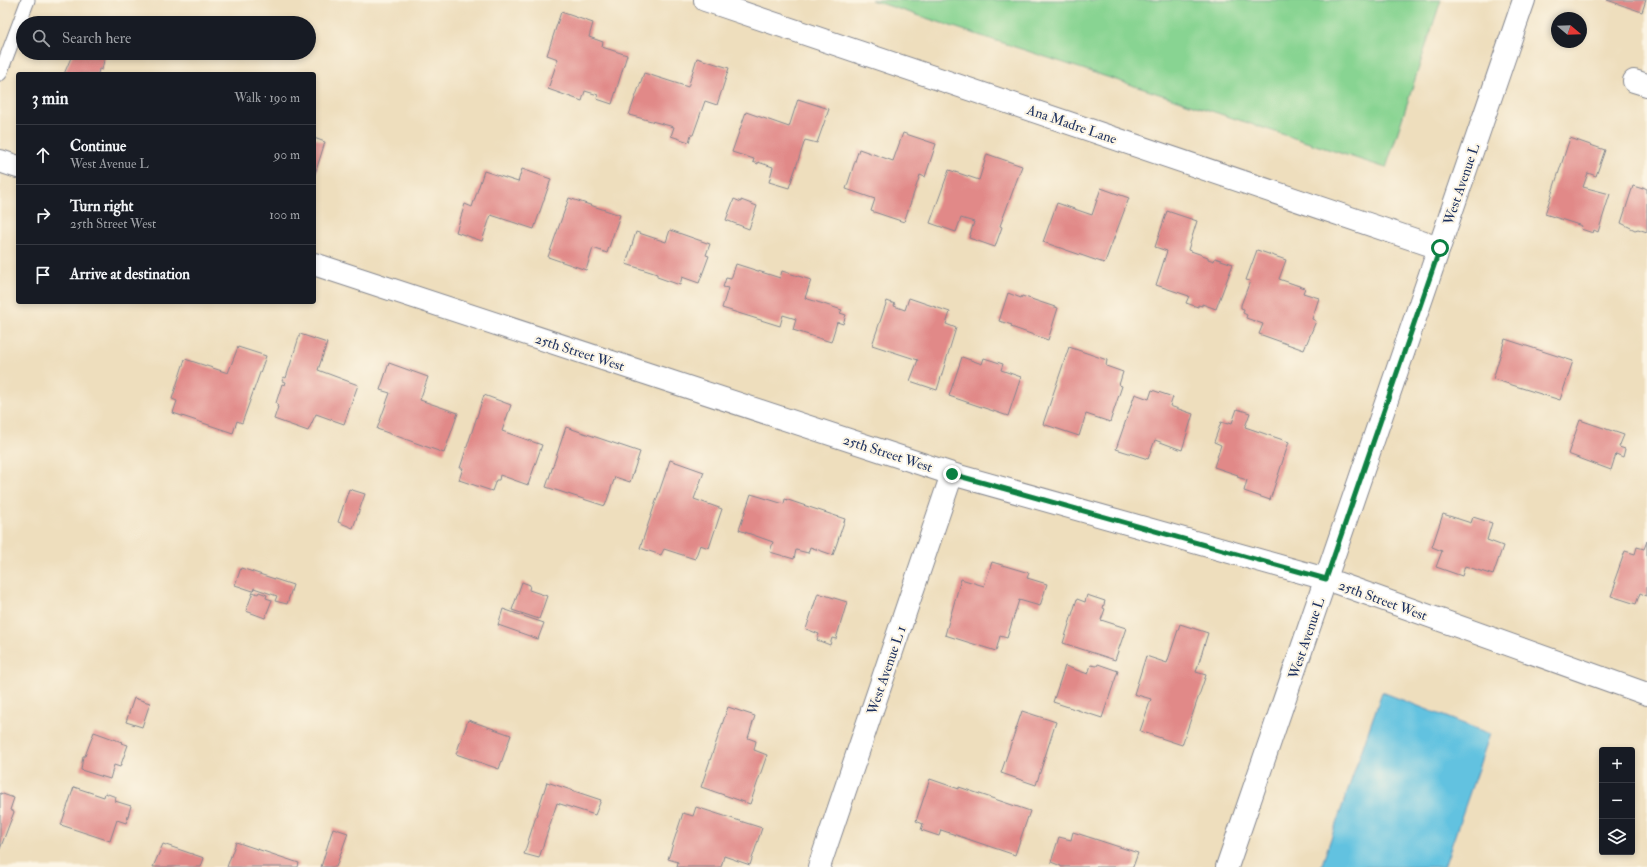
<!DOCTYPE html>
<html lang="en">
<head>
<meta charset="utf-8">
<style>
  body { margin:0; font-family:"IM FELL Double Pica",serif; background:#20242c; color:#f1f3f6 }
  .controls { position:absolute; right:12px; bottom:12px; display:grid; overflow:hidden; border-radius:4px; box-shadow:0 2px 6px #0003 }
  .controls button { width:36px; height:36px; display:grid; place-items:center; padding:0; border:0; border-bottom:1px solid #363941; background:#171b24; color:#f1f3f6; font:20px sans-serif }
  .compass { position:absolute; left:1551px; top:12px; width:36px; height:36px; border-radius:50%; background:#171b24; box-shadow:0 2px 6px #0003; rotate:109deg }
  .stop { position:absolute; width:12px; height:12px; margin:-9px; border:3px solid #0b8043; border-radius:50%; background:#fff }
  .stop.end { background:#0b8043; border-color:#fff; box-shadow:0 1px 4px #0008 }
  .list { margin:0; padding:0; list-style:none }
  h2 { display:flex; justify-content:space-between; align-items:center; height:52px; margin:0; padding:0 16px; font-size:17px }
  h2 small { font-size:13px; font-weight:400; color:#9ea1a6 }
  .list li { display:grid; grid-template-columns:26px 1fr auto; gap:12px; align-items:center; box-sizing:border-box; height:60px; padding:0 16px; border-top:1px solid #363941 }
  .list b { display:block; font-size:15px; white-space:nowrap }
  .list p { margin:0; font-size:13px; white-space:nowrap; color:#9ea1a6 }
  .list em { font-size:13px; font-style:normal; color:#9ea1a6 }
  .icon { flex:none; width:22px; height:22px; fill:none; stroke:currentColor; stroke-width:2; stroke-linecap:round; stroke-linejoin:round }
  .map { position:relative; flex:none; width:1647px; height:867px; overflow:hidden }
  .search { position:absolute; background:#171b24; box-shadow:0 2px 6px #0003; left:16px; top:16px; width:300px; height:44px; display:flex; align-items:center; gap:10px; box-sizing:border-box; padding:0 14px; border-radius:22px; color:#9ea1a6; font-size:15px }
  .panel { position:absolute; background:#171b24; box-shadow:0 2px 6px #0003; left:16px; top:72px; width:300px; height:232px; border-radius:4px }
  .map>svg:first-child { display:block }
  .green { fill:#88d492; stroke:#528278 }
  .water { fill:#62c2e0; stroke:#3e789f }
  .building { fill:#e18988 }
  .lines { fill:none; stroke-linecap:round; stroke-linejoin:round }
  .service-casing { stroke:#84868e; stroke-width:15 }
  .minor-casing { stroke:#84868e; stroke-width:24 }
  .tertiary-casing { stroke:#84868e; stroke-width:24 }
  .primary-casing { stroke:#84868e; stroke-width:24 }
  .service { stroke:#fff; stroke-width:13 }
  .minor { stroke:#fff; stroke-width:22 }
  .tertiary { stroke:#fff; stroke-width:22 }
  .primary { stroke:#fff; stroke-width:22 }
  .route { stroke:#0b8043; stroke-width:5 }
  .labels { text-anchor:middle; stroke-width:4; stroke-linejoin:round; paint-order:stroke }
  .street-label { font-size:14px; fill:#1b2f5e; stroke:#fcf5e5 }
</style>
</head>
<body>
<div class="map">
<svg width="1647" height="867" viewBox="0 0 1647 867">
  <rect width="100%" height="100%" fill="#fcf5e5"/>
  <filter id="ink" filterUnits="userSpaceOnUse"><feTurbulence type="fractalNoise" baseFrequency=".025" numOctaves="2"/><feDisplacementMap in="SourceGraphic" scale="8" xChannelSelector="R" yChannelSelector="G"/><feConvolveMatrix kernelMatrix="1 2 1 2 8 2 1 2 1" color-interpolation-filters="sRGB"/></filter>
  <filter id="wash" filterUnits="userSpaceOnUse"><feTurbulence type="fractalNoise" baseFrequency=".012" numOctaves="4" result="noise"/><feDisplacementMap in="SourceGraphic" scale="16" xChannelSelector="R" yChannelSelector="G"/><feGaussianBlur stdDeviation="0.9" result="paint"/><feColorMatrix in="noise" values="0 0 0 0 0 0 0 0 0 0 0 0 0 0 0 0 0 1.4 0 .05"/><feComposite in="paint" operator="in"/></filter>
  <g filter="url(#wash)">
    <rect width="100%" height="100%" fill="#eedebd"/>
    <polygon class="green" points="871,0 1441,0 1386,168"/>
    <polygon class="water" points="1382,692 1490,734 1444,867 1321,867"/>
    <g id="blocks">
      <g class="building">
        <polygon points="1607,0 1646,0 1642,12"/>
        <polygon points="561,12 593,23 589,37 603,42 602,47 627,55 612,104 597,99 598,95 585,91 582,101 548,89 558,59 547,55"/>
        <polygon points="73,53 98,53 105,55 102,70 99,69 98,74 64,74"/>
        <polygon points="240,53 258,53 256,59"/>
        <polygon points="697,58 729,68 717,105 705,101 693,135 691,135 689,142 671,136 674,127 629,115 644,73 688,87"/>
        <polygon points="798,99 829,109 817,143 805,140 789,188 769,182 773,167 758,162 758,164 753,162 754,159 732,152 746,112 789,127"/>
        <polygon points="903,133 936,144 925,177 920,175 904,222 871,211 875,199 846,189 859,149 893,161"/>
        <polygon points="314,138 325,142 314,177"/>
        <polygon points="1570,138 1605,150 1596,176 1588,173 1583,187 1610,194 1598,232 1594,230 1593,233 1581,229 1582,226 1545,214"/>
        <polygon points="987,154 1022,166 1000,226 1002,227 995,247 969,238 974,222 961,218 956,232 930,223 949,170 979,180"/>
        <polygon points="522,169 551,179 534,229 491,215 482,241 456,232 465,204 472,207 484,171 518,182"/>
        <polygon points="1633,186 1643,189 1643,187 1647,189 1647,232 1638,229 1635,230 1621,223"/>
        <polygon points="1101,188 1129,198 1105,262 1104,263 1043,242 1057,203 1092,215"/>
        <polygon points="569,198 620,215 607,253 593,248 586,270 548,257"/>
        <polygon points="734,199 741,202 741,200 757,206 749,229 726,220"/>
        <polygon points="1167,211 1197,221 1188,250 1208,257 1208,259 1214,261 1215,258 1233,264 1216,309 1202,304 1202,306 1198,305 1198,307 1186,303 1189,296 1156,285 1167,251 1155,247"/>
        <polygon points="670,230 710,244 706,255 709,256 699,283 682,277 680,285 657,277 657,274 626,264 636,232 666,242"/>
        <polygon points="1257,250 1286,260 1279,279 1305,288 1303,293 1319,298 1312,319 1316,321 1304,350 1259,334 1263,324 1246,318 1247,315 1243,313 1244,309 1241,308 1241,305 1250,281 1246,280"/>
        <polygon points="736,264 780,278 782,271 811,280 805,298 842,310 840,313 846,315 843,324 837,322 831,342 793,330 796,319 783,315 780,326 722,308 728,288 723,287 726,278 731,279"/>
        <polygon points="1008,293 1021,298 1022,296 1058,308 1048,340 1011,327 1012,325 999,321"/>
        <polygon points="909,298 950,312 946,324 956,328 937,390 910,381 918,360 872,345 887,301 895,304 894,306 905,310"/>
        <polygon points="300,334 327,343 318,370 358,385 344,424 316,414 308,431 274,419 278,407 277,407 278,404 276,403 282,384 285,385 286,382 282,381 284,377 286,378"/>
        <polygon points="1505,339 1573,361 1560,400 1493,379"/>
        <polygon points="238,347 266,356 242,423 237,421 233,433 173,413 177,401 172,399 185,359 228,373"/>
        <polygon points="1069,347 1107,360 1106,366 1123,372 1119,385 1122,386 1110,422 1086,414 1079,436 1043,424"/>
        <polygon points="962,357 982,364 984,358 1003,364 1001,370 1021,377 1008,416 949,396"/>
        <polygon points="389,363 428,377 420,400 458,413 444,453 377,429 390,393 380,390"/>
        <polygon points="1152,390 1173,397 1170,406 1193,414 1182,450 1155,440 1148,459 1116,449 1135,394 1149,399"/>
        <polygon points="484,395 511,405 502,431 542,445 528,485 500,475 499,480 496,480 492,491 459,480 463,468 460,468"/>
        <polygon points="1237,409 1250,413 1245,427 1289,442 1270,500 1244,491 1247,480 1237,477 1238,475 1214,467 1221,445 1214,442 1221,422 1228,424 1229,422 1232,423"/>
        <polygon points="1580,420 1624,435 1619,447 1625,449 1623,457 1616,454 1611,470 1568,454"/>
        <polygon points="566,427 640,452 630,482 615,477 605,506 546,487"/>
        <polygon points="670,460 704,472 694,499 722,509 709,548 700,545 695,559 664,549 661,555 640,548"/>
        <polygon points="349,489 365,494 353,528 338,522"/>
        <polygon points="751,494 784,504 785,499 845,519 833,555 810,547 808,553 796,550 794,559 770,552 773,542 739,530"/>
        <polygon points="1443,514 1471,523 1473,517 1492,523 1487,540 1503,546 1493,575 1465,566 1462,576 1436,567 1442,551 1432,547"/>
        <polygon points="1647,541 1647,596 1640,593 1636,604 1611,596 1616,582 1614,582 1625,551 1635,554 1637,547 1644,549"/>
        <polygon points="992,562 1029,573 1027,578 1047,584 1040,606 1019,600 1007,638 1000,636 996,651 945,635 961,579 984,586"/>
        <polygon points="241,568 293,585 287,604 275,601 277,596 254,588 253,591 235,585"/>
        <polygon points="522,582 530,585 529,590 547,596 539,619 512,610"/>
        <polygon points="253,592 258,594 259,592 267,595 266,598 272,600 265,618 246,611"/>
        <polygon points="818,593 847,602 836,639 832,638 830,645 817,640 819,634 806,629"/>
        <polygon points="1087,595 1105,601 1103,608 1105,609 1101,620 1126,628 1115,660 1063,643 1077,599 1085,602"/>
        <polygon points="503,609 544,623 538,639 498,625"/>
        <polygon points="1180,624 1208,633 1196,672 1206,675 1182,745 1140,731 1151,699 1134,694 1146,656 1167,663"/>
        <polygon points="1098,664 1118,671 1102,718 1053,702 1065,666 1088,674 1091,665 1097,666"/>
        <polygon points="134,698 150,703 142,727 126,722"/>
        <polygon points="728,707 755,716 748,738 756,741 754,750 767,755 750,804 701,787"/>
        <polygon points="1022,711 1056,722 1036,785 1001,773"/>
        <polygon points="468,720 511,735 499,769 456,754"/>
        <polygon points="94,732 122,742 121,743 128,745 120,767 114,765 110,779 81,770 83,756 85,756"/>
        <polygon points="930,779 959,789 959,787 1030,811 1015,855 941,830 939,836 921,830 923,824 916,821"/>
        <polygon points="547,782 601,800 595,815 557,803 539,858 524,854"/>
        <polygon points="74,787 104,797 105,793 116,797 115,801 131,806 126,823 117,820 110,841 61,825"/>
        <polygon points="0,793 14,798 10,810 14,812 0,849"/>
        <polygon points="696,807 762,828 750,865 724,856 721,867 677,867 678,862 668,859 683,813 693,816"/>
        <polygon points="333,828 348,833 336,867 321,867"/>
        <polygon points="1073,832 1138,853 1133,867 1061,867 1061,866 1051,862 1059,837 1071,840"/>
        <polygon points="236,842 299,863 298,867 227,867"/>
        <polygon points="163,844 204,858 201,867 153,867"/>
      </g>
    </g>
  </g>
  <g filter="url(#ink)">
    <use href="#blocks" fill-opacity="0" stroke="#84868e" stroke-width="1"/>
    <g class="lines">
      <g class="service-casing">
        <polyline id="service" points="0,74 28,0"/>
      </g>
      <g class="minor-casing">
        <g id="minor">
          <polyline points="705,0 1439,248"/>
          <polyline points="1634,81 1647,85"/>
          <polyline points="0,161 18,167"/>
          <polyline points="314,264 952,474 1326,579"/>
          <polyline points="819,867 952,474"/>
        </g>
      </g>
      <g class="tertiary-casing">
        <polyline id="tertiary" points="1326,579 1647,694"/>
      </g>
      <g class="primary-casing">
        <polyline id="primary" points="1227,867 1524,0"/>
      </g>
      <use href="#service" class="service"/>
      <use href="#minor" class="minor"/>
      <use href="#tertiary" class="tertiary"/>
      <use href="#primary" class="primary"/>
    </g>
  </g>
  <g class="lines" filter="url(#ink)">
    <polyline class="route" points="952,474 1326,579 1440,248"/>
  </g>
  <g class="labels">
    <g class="street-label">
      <text transform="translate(1072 124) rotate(19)" y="5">Ana Madre Lane</text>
      <text transform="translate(1461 184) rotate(-71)" y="5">West Avenue L</text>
      <text transform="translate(580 352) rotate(18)" y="5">25th Street West</text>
      <text transform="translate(888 453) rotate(18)" y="5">25th Street West</text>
      <text transform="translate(1383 600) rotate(20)" y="5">25th Street West</text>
      <text transform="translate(1306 638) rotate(-71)" y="5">West Avenue L</text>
      <text transform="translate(886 670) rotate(-71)" y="5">West Avenue L 1</text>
    </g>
  </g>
</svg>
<div class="controls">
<button>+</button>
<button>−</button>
<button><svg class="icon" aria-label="layers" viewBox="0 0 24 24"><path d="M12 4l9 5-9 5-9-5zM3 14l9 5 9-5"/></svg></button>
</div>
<svg class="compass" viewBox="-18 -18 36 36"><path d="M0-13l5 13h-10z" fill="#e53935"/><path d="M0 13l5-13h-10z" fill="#9ea1a6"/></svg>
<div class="stop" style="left:1440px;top:248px"></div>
<div class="stop end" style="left:952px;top:474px"></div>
<div class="search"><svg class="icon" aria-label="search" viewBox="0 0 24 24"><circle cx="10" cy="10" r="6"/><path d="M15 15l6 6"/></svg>Search here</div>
<section class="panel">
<h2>3 min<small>Walk · 190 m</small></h2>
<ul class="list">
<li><svg class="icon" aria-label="ahead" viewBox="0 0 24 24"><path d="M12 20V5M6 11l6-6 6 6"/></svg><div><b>Continue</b><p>West Avenue L</p></div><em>90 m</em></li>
<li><svg class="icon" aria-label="right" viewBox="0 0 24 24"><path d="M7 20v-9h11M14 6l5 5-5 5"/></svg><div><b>Turn right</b><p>25th Street West</p></div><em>100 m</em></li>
<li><svg class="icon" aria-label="arrive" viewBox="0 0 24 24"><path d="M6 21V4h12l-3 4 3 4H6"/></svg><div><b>Arrive at destination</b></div></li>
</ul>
</section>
</div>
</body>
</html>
